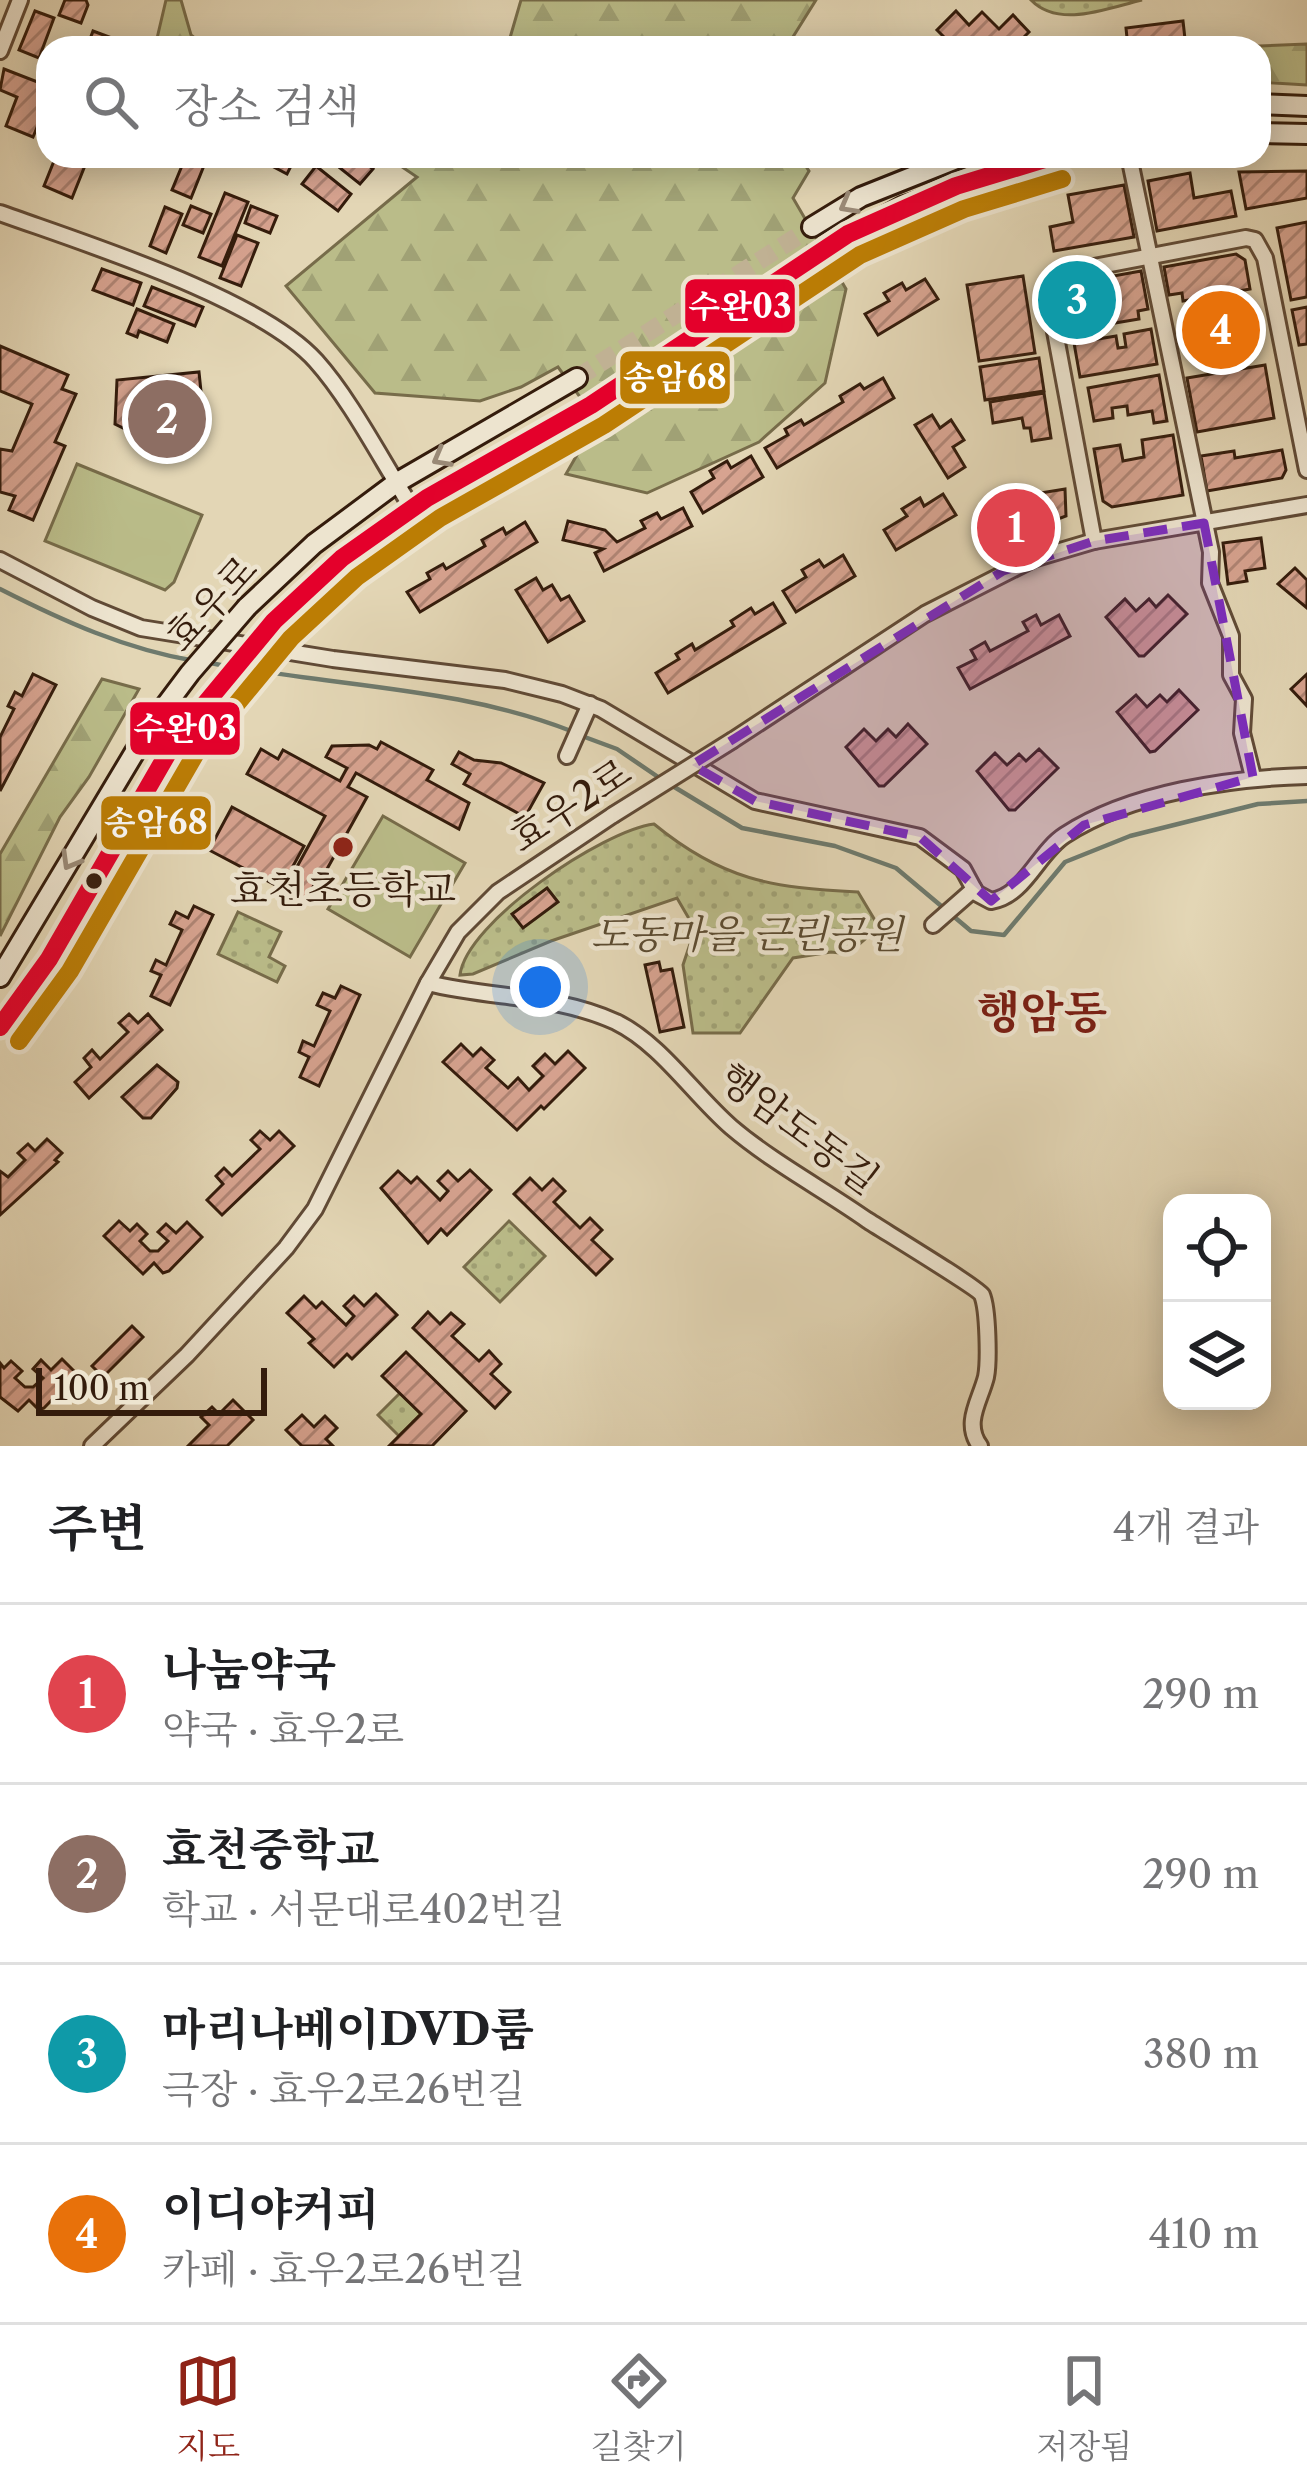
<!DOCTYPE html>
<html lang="ko">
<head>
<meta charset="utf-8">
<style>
  body { margin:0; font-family:"Libre Caslon Text","Noto Serif KR",serif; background:#f6f6f6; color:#202124 }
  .controls { position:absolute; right:36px; bottom:36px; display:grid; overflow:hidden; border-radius:24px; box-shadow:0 6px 30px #0003 }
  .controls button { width:108px; height:108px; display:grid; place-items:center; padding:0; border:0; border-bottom:3px solid #e0e0e0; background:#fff; color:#202124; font:60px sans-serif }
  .scale { position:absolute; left:36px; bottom:30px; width:231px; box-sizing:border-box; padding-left:12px; border:6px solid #341c0c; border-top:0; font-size:33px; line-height:42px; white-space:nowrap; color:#341c0c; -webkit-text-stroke:9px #ede4cf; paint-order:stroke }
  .you { position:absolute; left:540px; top:987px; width:42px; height:42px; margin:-30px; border:9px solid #fff; border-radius:50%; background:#1a73e8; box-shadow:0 0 0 18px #1a73e833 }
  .badge { display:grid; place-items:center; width:78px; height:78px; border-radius:50%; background:#8f2418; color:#fff; font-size:39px; font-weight:700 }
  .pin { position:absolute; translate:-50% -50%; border:6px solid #fff; box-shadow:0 3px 12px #0006 }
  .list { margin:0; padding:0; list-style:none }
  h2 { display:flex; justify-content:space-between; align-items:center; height:156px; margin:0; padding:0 48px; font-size:51px }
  h2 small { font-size:39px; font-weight:400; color:#757577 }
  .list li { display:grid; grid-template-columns:78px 1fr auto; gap:36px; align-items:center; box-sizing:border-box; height:180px; padding:0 48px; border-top:3px solid #e0e0e0 }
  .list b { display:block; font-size:45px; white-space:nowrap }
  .list p { margin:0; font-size:39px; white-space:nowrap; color:#757577 }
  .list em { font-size:39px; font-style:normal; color:#757577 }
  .icon { flex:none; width:66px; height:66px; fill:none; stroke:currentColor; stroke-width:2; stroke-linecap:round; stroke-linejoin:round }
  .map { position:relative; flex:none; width:1307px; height:1446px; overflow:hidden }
  .search { position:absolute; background:#fff; box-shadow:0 6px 30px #0003; left:36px; right:36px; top:36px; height:132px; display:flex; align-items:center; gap:30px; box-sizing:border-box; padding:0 42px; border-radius:36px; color:#757577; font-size:45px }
  .sheet { height:876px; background:#fff }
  nav { display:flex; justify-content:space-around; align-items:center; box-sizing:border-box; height:168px; border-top:3px solid #e0e0e0; background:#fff; font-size:33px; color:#757577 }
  nav a { display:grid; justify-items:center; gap:6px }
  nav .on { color:#8f2418 }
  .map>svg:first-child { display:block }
  .grass { fill:url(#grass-dots); stroke:#776c4a; stroke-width:3 }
  .forest { fill:url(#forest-firs); stroke:#776c4a; stroke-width:3 }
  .pitch { fill:#babc89; stroke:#776c4a; stroke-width:3 }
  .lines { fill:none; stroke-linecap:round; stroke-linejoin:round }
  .stream { stroke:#6e7a6d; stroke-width:4.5 }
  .building { fill:url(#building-hatch); stroke:#341c0c; stroke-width:3 }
  .secondary-tunnel { stroke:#c0b193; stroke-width:18; stroke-dasharray:18 9; stroke-linecap:butt }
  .street-casing { stroke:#604a36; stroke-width:20 }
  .secondary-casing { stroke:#341c0c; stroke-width:24 }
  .street { stroke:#ede4cf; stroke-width:14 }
  .secondary { stroke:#ede4cf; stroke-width:18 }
  .street-bridge-casing { stroke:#604a36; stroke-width:20; stroke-linecap:butt }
  .secondary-bridge-casing { stroke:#341c0c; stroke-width:24; stroke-linecap:butt }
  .street-bridge { stroke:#ede4cf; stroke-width:14 }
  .secondary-bridge { stroke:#ede4cf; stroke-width:18 }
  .bus-1-casing { stroke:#ede4cf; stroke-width:27 }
  .bus-2-casing { stroke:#ede4cf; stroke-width:27 }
  .bus-1 { stroke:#e4002b; stroke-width:18 }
  .bus-2 { stroke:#bc7d04; stroke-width:18 }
  .oneway { stroke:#9a8a77 }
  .marked { fill:#7b2cbf; fill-opacity:0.2; stroke:#7b2cbf; stroke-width:9; stroke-dasharray:24 15; stroke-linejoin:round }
  .poi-dot { fill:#8f2418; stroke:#ede4cf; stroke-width:4.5 }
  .bus-dot { fill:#341c0c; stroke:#ede4cf; stroke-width:4.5 }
  .labels { text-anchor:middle; stroke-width:9; stroke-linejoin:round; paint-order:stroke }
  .street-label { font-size:39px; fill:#341c0c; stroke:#ede4cf }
  .poi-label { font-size:39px; fill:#341c0c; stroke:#ede4cf }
  .park-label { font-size:39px; font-style:italic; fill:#5c4c32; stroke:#ede4cf }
  .quarter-label { font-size:45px; font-weight:bold; fill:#7a1f14; stroke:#ede4cf }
  .line-badge { stroke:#ede4cf; stroke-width:4.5 }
  .badge-label { font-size:33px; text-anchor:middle; font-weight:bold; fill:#fff }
</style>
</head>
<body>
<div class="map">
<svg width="1307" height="1446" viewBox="0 0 1307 1446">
  <defs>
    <pattern id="grass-dots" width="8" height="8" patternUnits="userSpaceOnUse" patternTransform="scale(3)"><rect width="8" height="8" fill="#babc89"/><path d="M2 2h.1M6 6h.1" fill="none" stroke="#a0a175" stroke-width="1.8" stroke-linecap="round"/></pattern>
    <pattern id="forest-firs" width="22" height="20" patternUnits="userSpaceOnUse" patternTransform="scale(3)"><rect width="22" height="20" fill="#babc89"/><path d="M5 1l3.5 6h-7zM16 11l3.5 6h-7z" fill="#a0a175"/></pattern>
    <pattern id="building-hatch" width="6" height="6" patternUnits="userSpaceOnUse" patternTransform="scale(3)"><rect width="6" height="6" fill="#d7a390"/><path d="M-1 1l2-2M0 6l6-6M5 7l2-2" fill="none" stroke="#af8474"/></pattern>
  </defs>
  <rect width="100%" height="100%" fill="#e3d6b5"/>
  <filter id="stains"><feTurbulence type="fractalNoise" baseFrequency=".00167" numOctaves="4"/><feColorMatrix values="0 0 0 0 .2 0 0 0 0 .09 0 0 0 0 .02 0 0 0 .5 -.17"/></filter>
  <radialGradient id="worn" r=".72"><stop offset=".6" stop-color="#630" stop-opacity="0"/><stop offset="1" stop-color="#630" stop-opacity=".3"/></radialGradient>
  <g class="grass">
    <path d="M1031,0H1142C1108,8 1059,29 1031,0Z"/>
    <path d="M654,824C722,880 772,888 858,892L879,927L848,954L831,952L793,958L740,1033H693L683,965L695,929L677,898L551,941L473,974L460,975C466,922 604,830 654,824Z"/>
    <polygon points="238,912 281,932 269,957 285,966 277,982 218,954"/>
    <polygon points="509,1221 545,1256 500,1302 464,1267"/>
    <polygon points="400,1393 421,1414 399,1436 378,1415"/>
  </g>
  <g class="forest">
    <polygon points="166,0 181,0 191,35 207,48 155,47"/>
    <polygon points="521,0 816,0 786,48 507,48"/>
    <polygon points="1307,44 1307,85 1259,82 1259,48 1208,48"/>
    <polygon points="386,156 799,156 809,171 793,198 846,289 825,383 759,442 647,493 566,474 597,420 558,367 521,387 480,401 375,393 286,286 417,177"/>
    <polygon points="102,679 139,689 89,777 60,817 0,936 0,854"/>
  </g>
  <g class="pitch">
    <polygon points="77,464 202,515 174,582 165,590 45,541"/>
    <polygon points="383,816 465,863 410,957 328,909"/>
  </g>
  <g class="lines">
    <g class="stream">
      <path d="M0,589C63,621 125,649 195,661"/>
      <polyline points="206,662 230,667"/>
      <path d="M242,668C351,687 467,690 571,731"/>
      <polyline points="582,736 617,749 661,779"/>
      <polyline points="671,785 742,828 835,846 896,868 971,931 1004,935 1065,862 1130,836 1258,804 1307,801"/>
    </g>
  </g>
  <g class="building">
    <polygon points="65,0 86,0 88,5 81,23 59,15"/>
    <polygon points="35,11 54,18 39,58 19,50"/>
    <polygon points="956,11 969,25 982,12 999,29 1013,15 1029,32 1013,48 955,48 937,30"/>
    <polygon points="1183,21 1186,48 1128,48 1126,28"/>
    <polygon points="93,31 117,40 114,48 87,47"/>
    <polygon points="4,69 48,86 48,101 33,137 6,126 17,97 0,90"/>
    <polygon points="56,156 86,163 72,198 44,186"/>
    <polygon points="186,156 207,158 191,198 172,190"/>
    <polygon points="276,156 296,156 287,174 272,166"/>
    <polygon points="349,156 357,156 373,169 360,184 340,168"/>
    <polygon points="316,166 351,194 338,211 302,184"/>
    <polygon points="1307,171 1307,198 1246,209 1239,172"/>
    <polygon points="1190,173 1194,198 1231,191 1236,216 1157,231 1148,181"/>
    <polygon points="1124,185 1134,237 1054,251 1050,227 1073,222 1068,195"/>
    <polygon points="225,193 248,202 222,266 199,257"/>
    <polygon points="191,206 211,214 203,233 183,225"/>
    <polygon points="251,206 277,216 270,233 245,223"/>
    <polygon points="165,207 182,214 166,253 150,246"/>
    <polygon points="1307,222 1307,297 1291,300 1277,228"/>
    <polygon points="237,235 258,243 241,286 220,278"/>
    <polygon points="1236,254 1245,260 1250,289 1183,301 1182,293 1169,295 1164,267"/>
    <polygon points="102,269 141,283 133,305 93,290"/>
    <polygon points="1141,271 1148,309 1138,311 1139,319 1115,323 1113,315 1094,319 1093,312 1067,317 1063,293 1069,284"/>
    <polygon points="1023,276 1035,353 979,361 967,285"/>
    <polygon points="925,279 938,299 878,335 865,314 889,301 884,293 902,283 906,290"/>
    <polygon points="152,287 203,307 195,326 144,306"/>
    <polygon points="1253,305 1260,344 1194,356 1188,317"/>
    <polygon points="1307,307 1307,344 1299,345 1292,310"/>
    <polygon points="137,309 174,324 167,342 139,331 137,337 127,333"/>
    <polygon points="1151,329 1157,364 1080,377 1074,343 1116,336 1118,348 1126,347 1124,334"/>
    <polygon points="0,346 68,375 62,389 76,394 55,442 65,446 33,520 9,510 15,496 0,492 0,449 12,451 32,404 0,391"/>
    <polygon points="1039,358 1044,391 985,400 980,367"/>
    <polygon points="1265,365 1274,418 1197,432 1187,378"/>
    <polygon points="199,372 204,421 125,429 115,424 117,380"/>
    <polygon points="1159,375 1167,421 1154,423 1152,411 1128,415 1127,406 1112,408 1113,418 1094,421 1088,388"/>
    <polygon points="883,378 894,398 777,468 765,448 788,435 785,429 801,420 804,425 843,402 840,396 860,384 864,389"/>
    <polygon points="1044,393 1051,438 1032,441 1030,428 1024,428 1022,418 993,423 990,402"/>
    <polygon points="932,415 940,428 951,420 964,440 953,447 965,467 948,478 915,425"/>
    <polygon points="1173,435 1183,495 1112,507 1103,501 1094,449 1120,445 1123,461 1144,457 1142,440"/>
    <polygon points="1282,450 1286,470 1282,478 1207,491 1201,456 1234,451 1235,458"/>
    <polygon points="751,456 763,477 703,513 691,492 714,478 710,471 727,461 731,468"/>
    <polygon points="1065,489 1066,516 1011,537 1004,499"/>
    <polygon points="943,494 956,515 896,550 884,530 907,516 902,509 920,498 924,506"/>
    <polygon points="683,508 692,526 604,571 595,553 603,549 563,540 568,521 605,530 617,542 645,528 641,521 657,513 661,519"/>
    <polygon points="525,522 537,542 420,612 407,592 430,579 427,573 443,564 446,569 485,546 482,540 503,528 506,534"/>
    <polygon points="1261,538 1265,568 1245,571 1247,581 1228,584 1223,543"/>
    <polygon points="843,555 855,576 796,612 783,591 806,577 802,570 819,560 824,567"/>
    <polygon points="1295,568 1307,580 1307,608 1278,584"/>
    <polygon points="536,578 543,590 552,585 561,600 569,596 584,621 548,642 516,590"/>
    <polygon points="1168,595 1187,614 1144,656 1139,656 1106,617 1125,599 1136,611 1149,599 1156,607"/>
    <polygon points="773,603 785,623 668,693 656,673 679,659 676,654 692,644 695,650 734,626 731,621 751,608 755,614"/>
    <polygon points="1036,615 1041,625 1059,615 1070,636 970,689 958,668 976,659 971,650 985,642 990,651 1028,631 1023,622"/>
    <polygon points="33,674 56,685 0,791 0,737 14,709 8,706 15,692 22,696"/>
    <polygon points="1307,674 1307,706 1291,689"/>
    <polygon points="1179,690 1198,710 1155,751 1150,752 1117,712 1136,695 1147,707 1160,695 1167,702"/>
    <polygon points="908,724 927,744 884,786 879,786 846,747 864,729 876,741 888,729 896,737"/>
    <polygon points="381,742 433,770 427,780 469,803 459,829 356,773 348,787 367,797 317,887 314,885 303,905 282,894 325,816 247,774 261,749 278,759 283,750 340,781 347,768 326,757 332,746 369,745 377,749"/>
    <polygon points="1039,749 1058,768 1015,810 1009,810 977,771 995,753 1007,765 1019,754 1026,761"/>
    <polygon points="459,752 474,760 501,763 544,783 525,817 464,784 470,774 452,764"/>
    <polygon points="232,807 304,846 281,888 209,850"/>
    <polygon points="547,888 558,902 523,928 512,914"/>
    <polygon points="194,906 213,915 170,1005 151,996 161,975 151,971 156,960 166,965 182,930 170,924 176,912 188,918"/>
    <polygon points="659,962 661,971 672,969 684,1027 660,1032 645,965"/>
    <polygon points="341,986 360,995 319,1086 300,1077 309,1057 299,1052 303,1041 314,1046 330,1011 317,1005 323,993 335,998"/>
    <polygon points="129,1014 138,1023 148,1014 162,1030 89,1098 75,1082 91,1067 84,1058 92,1050 100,1059 128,1032 119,1023"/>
    <polygon points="461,1044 473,1056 481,1048 494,1060 486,1068 508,1088 518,1078 529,1090 543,1076 533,1066 545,1054 555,1064 568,1051 585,1068 544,1109 541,1106 517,1130 443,1062"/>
    <polygon points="157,1065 178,1082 177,1088 151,1118 143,1118 122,1097"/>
    <polygon points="260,1131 270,1140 279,1131 294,1146 222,1215 207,1200 223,1184 216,1176 224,1168 232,1176 260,1149 251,1140"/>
    <polygon points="47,1139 62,1153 55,1160 58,1162 0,1215 0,1171 8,1177 25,1160 18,1153 28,1144 35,1151"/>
    <polygon points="470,1170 491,1190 447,1235 441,1229 428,1243 381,1188 398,1171 411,1183 417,1177 440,1200 448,1191 438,1181 448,1171 458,1181"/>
    <polygon points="530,1178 542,1190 553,1179 565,1191 554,1202 580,1228 590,1218 602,1230 592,1240 612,1259 596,1275 514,1194"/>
    <polygon points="119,1221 130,1231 137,1224 147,1234 140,1241 150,1251 158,1251 168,1241 158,1232 166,1224 176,1233 187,1222 202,1237 169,1271 163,1273 154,1263 143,1274 104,1236"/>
    <polygon points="376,1294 397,1315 352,1359 347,1354 334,1367 309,1343 314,1339 287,1313 304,1296 316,1308 322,1302 346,1325 354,1316 344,1306 354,1296 364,1306"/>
    <polygon points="428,1312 440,1324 451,1313 464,1324 452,1336 479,1361 489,1351 501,1364 491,1374 510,1392 495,1408 413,1328"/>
    <polygon points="132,1326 143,1337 103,1377 92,1366"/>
    <polygon points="406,1352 466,1411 432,1446 390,1445 421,1414 382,1376"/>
    <polygon points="62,1359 77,1374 44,1408 39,1410 29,1400 18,1411 0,1397 0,1363 4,1368 11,1361 22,1371 15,1378 25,1387 33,1387 43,1378 33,1369 41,1360 51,1370"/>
    <polygon points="233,1400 253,1420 227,1446 188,1446 209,1425 201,1417 212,1407 219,1414"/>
    <polygon points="302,1415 314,1427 325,1416 337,1428 326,1439 333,1446 302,1446 286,1430"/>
  </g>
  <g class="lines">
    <g class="secondary-tunnel">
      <polyline points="577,378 812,227"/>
      <polyline points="591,405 826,249"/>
    </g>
    <g class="street-casing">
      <g id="street">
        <polyline points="0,51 20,0"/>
        <polyline points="1129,156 1211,552 1210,583 1231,636 1231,675 1244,699 1242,733 1253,777"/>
        <path d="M0,213C83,243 260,298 316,361C351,400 383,463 412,508"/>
        <polyline points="1094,541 1048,294 1052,282 1068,272 1246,238 1255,240 1265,258 1307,470"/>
        <path d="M0,560L92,608L141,628L333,659L505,680L562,694L601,709L755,801L920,837L963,869L976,893L991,901C1025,896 1038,852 1065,835C1131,792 1231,778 1307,776"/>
        <polyline points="733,740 925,614 1033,559 1094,541 1307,505"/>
        <polyline points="567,756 590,704"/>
        <polyline points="933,925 974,889"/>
        <path d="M428,983C491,999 555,994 616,1022C661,1044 693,1094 731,1127C772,1162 823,1189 867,1220C884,1231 978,1288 982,1295C988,1309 989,1362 986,1377C980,1401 963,1423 980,1446"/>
        <polyline points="92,1446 187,1355 286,1248 315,1209 428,983 458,932 498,892 613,815"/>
      </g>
    </g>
    <g class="secondary-casing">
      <g id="secondary">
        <polyline points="1259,104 1307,106"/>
        <polyline points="1259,133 1307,134"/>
        <polyline points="812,227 861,197 964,156"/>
        <polyline points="826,249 902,207 1055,156"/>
        <polyline points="247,607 314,544 396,483 577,378"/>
        <path d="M274,621C373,525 473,472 591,405"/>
        <polyline points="0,977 151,725"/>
        <polyline points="0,1027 49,959 176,739"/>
      </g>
    </g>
    <use href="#street" class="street"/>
    <use href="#secondary" class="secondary"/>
    <g class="street-bridge-casing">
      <polyline id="street-bridge" points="613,815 733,740"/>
    </g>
    <g class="secondary-bridge-casing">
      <g id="secondary-bridge">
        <polyline points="151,725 190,673 247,607"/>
        <polyline points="176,739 274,621"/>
      </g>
    </g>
    <use href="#street-bridge" class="street-bridge"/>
    <use href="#secondary-bridge" class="secondary-bridge"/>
    <g class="bus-1-casing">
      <polyline id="bus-1" points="0,1027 49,959 176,739 274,621 342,558 427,498 591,405 848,234 956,186 1055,156"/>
    </g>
    <g class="bus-2-casing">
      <polyline id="bus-2" points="19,1041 70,971 196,753 291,638 357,577 440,518 604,425 860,255 964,209 1062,179"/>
    </g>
    <use href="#bus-1" class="bus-1"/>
    <use href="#bus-2" class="bus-2"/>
  </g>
  <defs><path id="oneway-chevron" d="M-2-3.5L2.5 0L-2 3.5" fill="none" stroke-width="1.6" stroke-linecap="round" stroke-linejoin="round" transform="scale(3)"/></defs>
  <g class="oneway">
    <use href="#oneway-chevron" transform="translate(848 205) rotate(151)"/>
    <use href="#oneway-chevron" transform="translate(441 458) rotate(151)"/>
    <use href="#oneway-chevron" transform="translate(70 861) rotate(120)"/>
  </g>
  <path class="marked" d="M1204,523L1253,777L1084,825L991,901L920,837L755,801L692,765L1003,571L1094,541Z"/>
  <circle class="poi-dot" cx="343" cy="847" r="12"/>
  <circle class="bus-dot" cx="94" cy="881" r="10"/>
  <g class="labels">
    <g class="street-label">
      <text transform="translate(211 603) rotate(-47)" y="14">효우로</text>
      <text transform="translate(570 805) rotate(-33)" y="14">효우2로</text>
      <text transform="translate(799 1128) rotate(37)" y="14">행암도동길</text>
    </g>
    <g class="poi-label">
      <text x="343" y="903">효천초등학교</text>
    </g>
    <g class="park-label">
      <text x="747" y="948">도동마을 근린공원</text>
    </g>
    <g class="quarter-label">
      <text x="1042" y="1028">행암동</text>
    </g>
  </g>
  <g class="line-badge">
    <rect x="683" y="277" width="114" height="58" rx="12" fill="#e4002b"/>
    <rect x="618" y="349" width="114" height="57" rx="12" fill="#bc7d04"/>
    <rect x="128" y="700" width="114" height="57" rx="12" fill="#e4002b"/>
    <rect x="99" y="794" width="114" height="58" rx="12" fill="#bc7d04"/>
  </g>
  <g class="badge-label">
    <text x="740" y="318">수완03</text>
    <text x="675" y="389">송암68</text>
    <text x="185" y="740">수완03</text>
    <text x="156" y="834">송암68</text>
  </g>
  <rect width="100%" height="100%" filter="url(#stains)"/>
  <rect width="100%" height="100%" fill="url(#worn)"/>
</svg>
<div class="controls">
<button><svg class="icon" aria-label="locate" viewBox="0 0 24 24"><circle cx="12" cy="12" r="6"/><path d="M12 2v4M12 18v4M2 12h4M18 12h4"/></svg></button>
<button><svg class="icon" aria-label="layers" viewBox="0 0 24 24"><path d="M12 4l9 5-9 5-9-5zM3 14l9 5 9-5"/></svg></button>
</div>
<div class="scale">100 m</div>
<div class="you"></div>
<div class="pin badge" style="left:1016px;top:528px;background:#e0444e">1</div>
<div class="pin badge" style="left:167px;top:419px;background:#8d6e63">2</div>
<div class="pin badge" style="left:1077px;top:300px;background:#0f9aa8">3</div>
<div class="pin badge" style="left:1221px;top:330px;background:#e8710a">4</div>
<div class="search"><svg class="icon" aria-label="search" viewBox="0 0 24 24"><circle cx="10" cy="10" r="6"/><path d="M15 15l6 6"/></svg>장소 검색</div>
</div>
<section class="sheet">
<h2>주변<small>4개 결과</small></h2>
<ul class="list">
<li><span class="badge" style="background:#e0444e">1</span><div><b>나눔약국</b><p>약국 · 효우2로</p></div><em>290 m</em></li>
<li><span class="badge" style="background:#8d6e63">2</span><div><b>효천중학교</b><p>학교 · 서문대로402번길</p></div><em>290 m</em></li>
<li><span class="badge" style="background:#0f9aa8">3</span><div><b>마리나베이DVD룸</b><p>극장 · 효우2로26번길</p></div><em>380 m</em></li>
<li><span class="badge" style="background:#e8710a">4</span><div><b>이디야커피</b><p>카페 · 효우2로26번길</p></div><em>410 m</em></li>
</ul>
</section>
<nav>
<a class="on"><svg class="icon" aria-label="map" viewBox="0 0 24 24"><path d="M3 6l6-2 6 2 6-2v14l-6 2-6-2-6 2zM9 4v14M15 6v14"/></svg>지도</a>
<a><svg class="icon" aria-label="directions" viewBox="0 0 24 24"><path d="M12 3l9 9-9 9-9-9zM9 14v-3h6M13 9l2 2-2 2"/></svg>길찾기</a>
<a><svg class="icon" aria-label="saved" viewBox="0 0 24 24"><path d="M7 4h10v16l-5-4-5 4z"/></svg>저장됨</a>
</nav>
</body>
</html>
